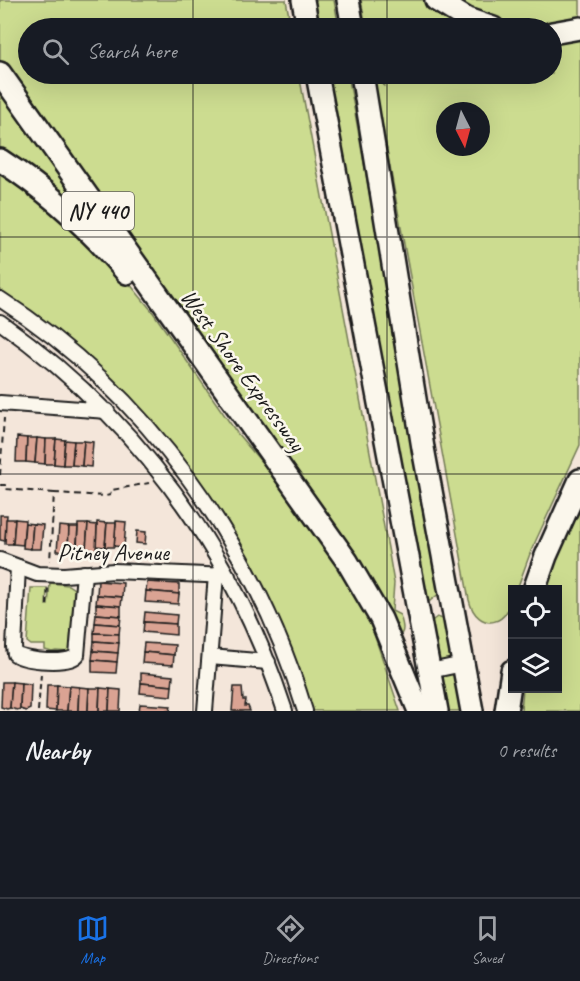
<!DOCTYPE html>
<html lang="en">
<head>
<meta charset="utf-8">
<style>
  body { margin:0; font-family:Caveat,sans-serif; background:#20242c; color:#f1f3f6 }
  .controls { position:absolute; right:18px; bottom:18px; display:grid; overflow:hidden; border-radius:0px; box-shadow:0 6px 24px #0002 }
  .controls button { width:54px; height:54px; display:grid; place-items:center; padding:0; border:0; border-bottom:2px solid #363941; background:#171b24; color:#f1f3f6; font:30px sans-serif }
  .compass { position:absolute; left:436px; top:102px; width:54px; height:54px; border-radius:50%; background:#171b24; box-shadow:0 6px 24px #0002; rotate:174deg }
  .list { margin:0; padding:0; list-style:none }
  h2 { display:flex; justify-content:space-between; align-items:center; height:78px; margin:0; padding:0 24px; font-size:26px }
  h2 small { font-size:20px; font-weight:400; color:#9ea1a6 }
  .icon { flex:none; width:33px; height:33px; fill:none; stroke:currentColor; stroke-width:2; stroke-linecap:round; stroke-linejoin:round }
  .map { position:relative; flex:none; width:580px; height:711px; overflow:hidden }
  .search { position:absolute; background:#171b24; box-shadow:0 6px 24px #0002; left:18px; right:18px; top:18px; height:66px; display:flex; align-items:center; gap:15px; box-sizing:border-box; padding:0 21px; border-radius:33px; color:#9ea1a6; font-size:22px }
  .sheet { height:186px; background:#171b24 }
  nav { display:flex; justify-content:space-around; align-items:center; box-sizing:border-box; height:84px; border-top:2px solid #363941; background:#171b24; font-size:16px; color:#9ea1a6 }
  nav a { display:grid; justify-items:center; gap:3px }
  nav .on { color:#1a73e8 }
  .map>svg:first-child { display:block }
  .green { fill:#ccdc90; stroke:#747c56; stroke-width:1.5; fill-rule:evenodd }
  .building { fill:#daa393; stroke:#1c1c1c; stroke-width:1.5 }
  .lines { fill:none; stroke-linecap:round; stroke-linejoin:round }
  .minor-casing { stroke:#1c1c1c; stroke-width:18 }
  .highway-casing { stroke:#1c1c1c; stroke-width:26 }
  .path { stroke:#1c1c1c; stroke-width:2; stroke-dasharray:6 4.5; stroke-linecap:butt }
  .minor { stroke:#fbf7ec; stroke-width:14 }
  .highway { stroke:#fbf7ec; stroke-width:21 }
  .grid { fill:none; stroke:#1c1c1c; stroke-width:1.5; stroke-opacity:0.55 }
  .labels { text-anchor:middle; stroke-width:5; stroke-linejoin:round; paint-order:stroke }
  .shield { fill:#fbf7ec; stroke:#5f5e5a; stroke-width:1.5 }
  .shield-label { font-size:22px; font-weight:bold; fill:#1c1c1c }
  .street-label { font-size:24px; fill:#1c1c1c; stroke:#fbf7ec }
</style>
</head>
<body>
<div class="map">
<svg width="580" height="711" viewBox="0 0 580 711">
  <rect width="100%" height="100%" fill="#f4e6da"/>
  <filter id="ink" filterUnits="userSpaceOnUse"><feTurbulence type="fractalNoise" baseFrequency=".0167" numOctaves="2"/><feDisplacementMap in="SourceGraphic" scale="12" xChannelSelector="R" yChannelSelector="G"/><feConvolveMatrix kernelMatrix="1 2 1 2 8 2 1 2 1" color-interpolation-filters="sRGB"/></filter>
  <g filter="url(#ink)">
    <g class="green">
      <path d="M0,0H286L291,28H28V74H299L388,548L394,583L392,611L400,615C402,622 406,632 399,636L0,62Z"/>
      <polygon points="315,0 334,0 339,28 320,28"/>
      <polygon points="361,0 427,0 475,28 366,28"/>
      <path d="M451,0H580V18C551,26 520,28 490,19C477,14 464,6 451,0Z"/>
      <path d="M580,33V445L531,551L517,589L512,590C512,628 477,633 469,600L373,74H376L384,86L385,85L379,74H552V39ZM445,111H481V147H445Z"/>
      <polygon points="328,74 348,74 441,592 430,601 425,601"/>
      <polygon points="0,85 99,226 0,154"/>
      <path d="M0,167L115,266L152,311L237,433L305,514L359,597L374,634L400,711H311C270,579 202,465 100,370C69,341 36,314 0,291Z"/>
      <polygon points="580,497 580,711 521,711 523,689 558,688 558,590 541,589"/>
      <polygon points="50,583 68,585 74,589 70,645 71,648 69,652 56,651 52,652 45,650 45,645 31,645 27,642 31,588 47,588 46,605 48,605"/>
      <polygon points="437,617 446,620 465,711 444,711 429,623"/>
    </g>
    <g class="building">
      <polygon points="17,437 27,438 26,462 16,462"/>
      <polygon points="27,438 37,438 35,463 26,462"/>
      <polygon points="37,438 46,439 45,464 35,463"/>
      <polygon points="46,439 56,439 54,464 45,464"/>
      <polygon points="56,439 65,440 63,465 54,464"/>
      <polygon points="65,440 74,441 72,465 63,465"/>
      <polygon points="74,441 84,441 82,466 72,465"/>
      <polygon points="84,441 93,442 91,467 82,466"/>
      <polygon points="0,515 7,515 5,541 0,540"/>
      <polygon points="6,519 15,519 13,544 5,544"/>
      <polygon points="15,519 25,520 23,545 13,544"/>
      <polygon points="116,521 126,522 124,547 114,546"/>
      <polygon points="97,522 107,523 105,547 96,546"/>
      <polygon points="25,523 33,524 31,549 23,548"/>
      <polygon points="107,523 116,523 114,547 105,547"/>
      <polygon points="33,524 43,525 41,549 31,549"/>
      <polygon points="78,524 88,524 86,549 77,549"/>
      <polygon points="88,524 97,525 96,550 86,549"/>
      <polygon points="59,526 69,527 68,551 57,551"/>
      <polygon points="69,527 78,527 76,552 68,551"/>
      <polygon points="137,531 146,532 145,544 136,543"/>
      <polygon points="98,581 123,583 122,597 97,595"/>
      <polygon points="147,582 179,584 179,594 146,591"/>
      <polygon points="146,591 179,594 178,604 145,602"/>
      <polygon points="97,595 122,597 121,606 96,604"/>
      <polygon points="96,604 121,606 121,616 96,614"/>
      <polygon points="145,612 177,615 176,624 144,622"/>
      <polygon points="96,614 121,616 120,625 95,623"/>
      <polygon points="144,622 176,624 176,635 143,632"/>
      <polygon points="95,623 120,625 119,634 94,633"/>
      <polygon points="94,633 119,634 119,643 94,641"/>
      <polygon points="94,641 119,643 118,653 93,651"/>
      <polygon points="144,643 175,645 174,655 143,652"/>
      <polygon points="93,651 118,653 117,662 92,660"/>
      <polygon points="143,652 174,655 173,665 142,663"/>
      <polygon points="92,660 117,662 116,673 92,672"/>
      <polygon points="141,673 173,676 172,686 141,683"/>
      <polygon points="2,682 12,682 10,708 7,709 1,707"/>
      <polygon points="12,682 21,683 20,709 17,710 10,708"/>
      <polygon points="21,683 31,684 30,709 26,711 20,709"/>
      <polygon points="141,683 172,686 171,696 140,693"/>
      <polygon points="47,685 57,685 56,711 46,710"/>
      <polygon points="57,685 69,686 67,711 56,711"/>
      <polygon points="69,686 79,687 78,711 67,711"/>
      <polygon points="79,687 89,688 88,711 78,711"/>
      <polygon points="234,687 242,687 243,700 246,700 245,706 248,706 250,711 232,711"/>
      <polygon points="89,688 100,688 99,711 88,711"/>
      <polygon points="100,688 110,689 109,711 99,711"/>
      <polygon points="110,689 121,690 120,711 109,711"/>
      <polygon points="140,704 171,706 170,711 139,711"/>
    </g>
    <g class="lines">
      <g class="minor-casing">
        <g id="minor">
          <path d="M0,299C146,393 255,545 305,711"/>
          <path d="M0,322C138,420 233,550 285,711"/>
          <polyline points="0,403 107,411"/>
          <polyline points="0,560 37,574 64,575 114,571 228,576"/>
          <path d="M18,567L14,647L15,654C26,661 69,665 77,655L84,573"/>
          <polyline points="210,657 268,662"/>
          <polyline points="430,671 463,664"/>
          <polyline points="205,711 216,575"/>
        </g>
      </g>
      <g class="highway-casing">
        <g id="highway">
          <polyline points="303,0 308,28"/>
          <polyline points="348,0 353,28"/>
          <polyline points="436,0 467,19 493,28"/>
          <polyline points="552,33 580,28"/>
          <polyline points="0,73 347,561 381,619 419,711"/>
          <polyline points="317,74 437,711"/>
          <polyline points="362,74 423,448 472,711"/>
          <path d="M0,160C48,191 90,229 127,273"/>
          <polyline points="534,590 546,556 580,480"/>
          <polyline points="506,711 512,671"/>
        </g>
      </g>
      <g class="path">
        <polyline points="0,475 4,418"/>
        <polyline points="0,485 5,485 5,489 54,493 50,561"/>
        <polyline points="54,493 106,496 110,495 112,490 149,483"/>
        <polyline points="47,605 48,587"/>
        <polyline points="38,711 41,674"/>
      </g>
      <use href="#minor" class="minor"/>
      <use href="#highway" class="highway"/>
    </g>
  </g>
  <path class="grid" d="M193,0V28M387,0V28M193,74V711M387,74V711M0,237H580M0,474H580"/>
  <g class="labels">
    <rect class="shield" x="62" y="192" width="72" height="38" rx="4.5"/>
    <g class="shield-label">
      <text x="98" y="219">NY 440</text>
    </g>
    <g class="street-label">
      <text transform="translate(243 370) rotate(54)" y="8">West Shore Expressway</text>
      <text x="113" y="560">Pitney Avenue</text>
    </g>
  </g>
</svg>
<div class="controls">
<button><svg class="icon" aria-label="locate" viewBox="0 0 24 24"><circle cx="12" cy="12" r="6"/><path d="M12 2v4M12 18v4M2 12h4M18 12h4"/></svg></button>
<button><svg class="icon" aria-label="layers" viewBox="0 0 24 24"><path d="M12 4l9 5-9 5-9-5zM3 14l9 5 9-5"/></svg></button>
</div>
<svg class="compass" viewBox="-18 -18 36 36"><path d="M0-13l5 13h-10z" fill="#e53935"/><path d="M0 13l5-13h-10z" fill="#9ea1a6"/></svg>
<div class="search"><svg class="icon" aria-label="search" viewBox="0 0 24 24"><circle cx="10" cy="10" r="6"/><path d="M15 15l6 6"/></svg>Search here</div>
</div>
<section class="sheet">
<h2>Nearby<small>0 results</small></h2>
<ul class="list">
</ul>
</section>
<nav>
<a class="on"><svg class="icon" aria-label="map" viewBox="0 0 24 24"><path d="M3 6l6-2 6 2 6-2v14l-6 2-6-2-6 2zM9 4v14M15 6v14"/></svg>Map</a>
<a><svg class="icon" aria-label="directions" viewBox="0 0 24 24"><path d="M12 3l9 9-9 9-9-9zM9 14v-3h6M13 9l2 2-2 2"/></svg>Directions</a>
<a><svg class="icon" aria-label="saved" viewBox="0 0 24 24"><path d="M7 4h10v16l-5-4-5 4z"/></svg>Saved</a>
</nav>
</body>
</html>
